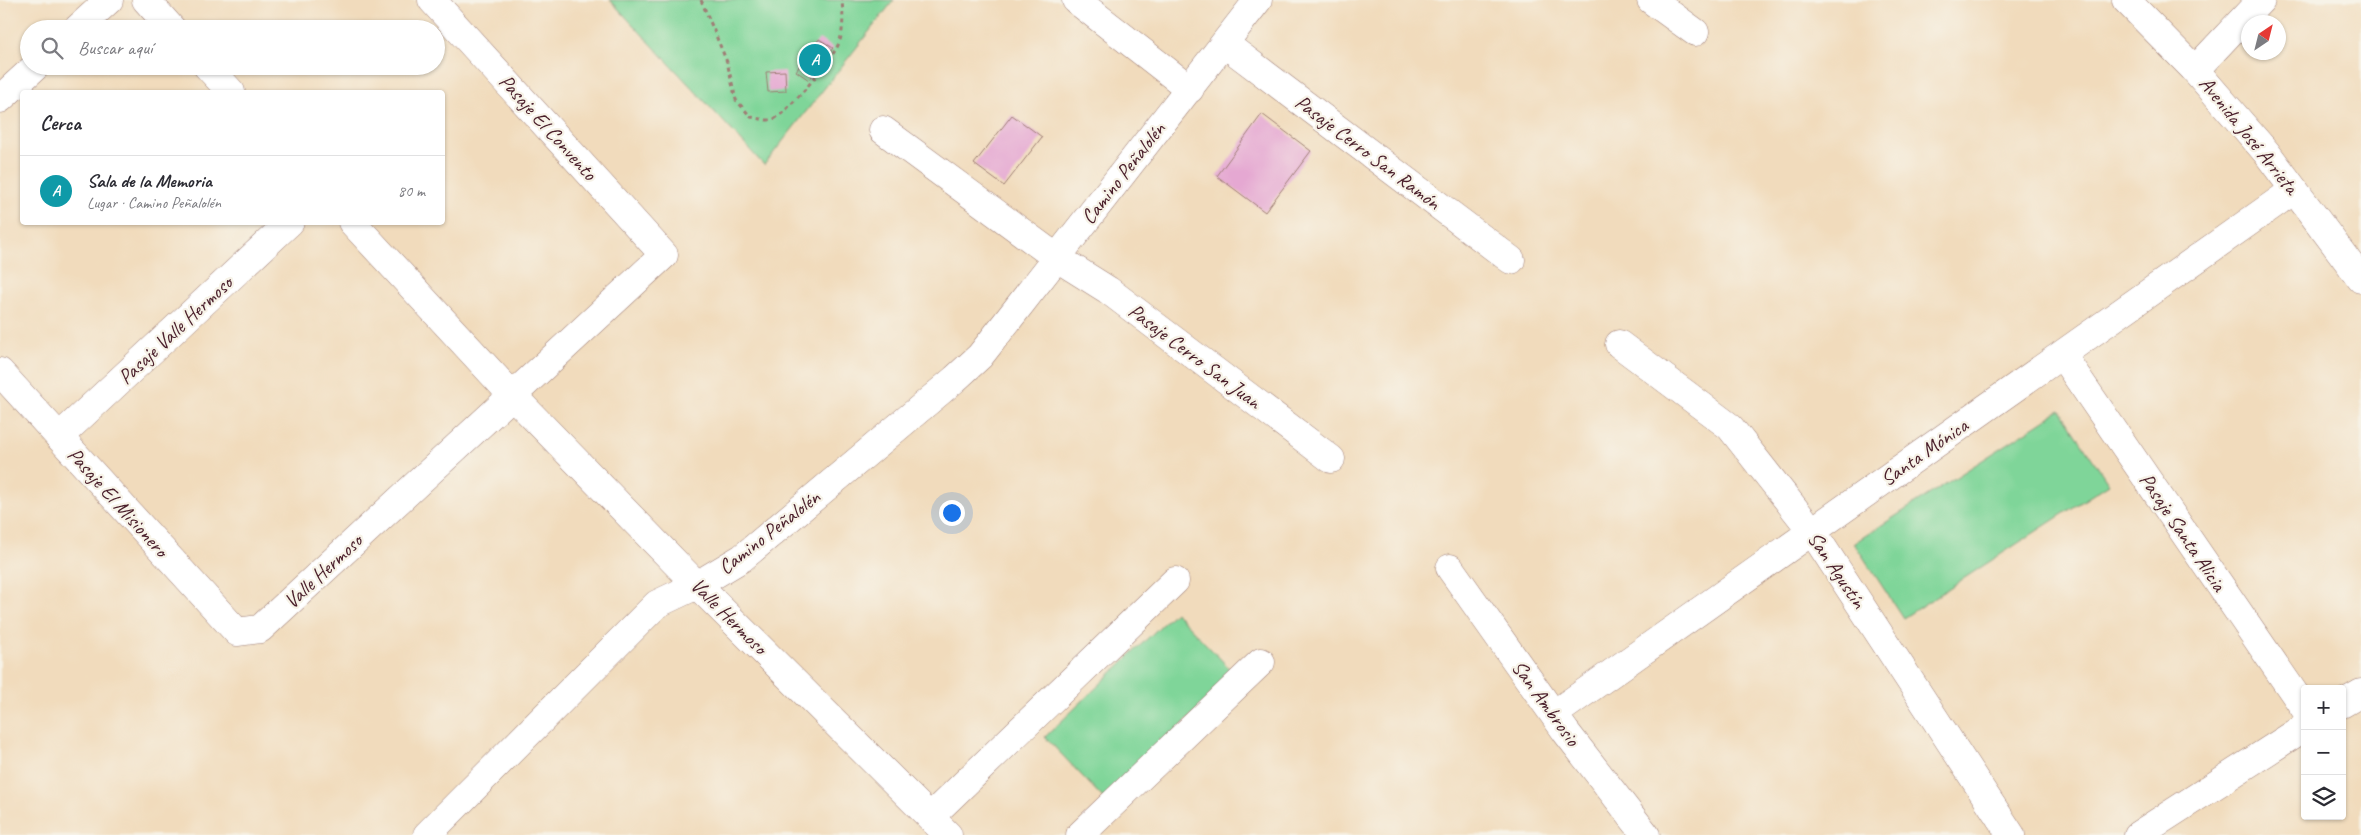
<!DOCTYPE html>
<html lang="es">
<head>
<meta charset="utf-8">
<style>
  body { margin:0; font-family:Caveat,sans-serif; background:#f2f2f3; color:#2b2b33 }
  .controls { position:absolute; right:15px; bottom:15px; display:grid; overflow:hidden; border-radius:5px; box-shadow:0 1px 4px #0004 }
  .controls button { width:45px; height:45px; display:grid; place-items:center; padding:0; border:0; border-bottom:1px solid #e1e1e2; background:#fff; color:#2b2b33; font:25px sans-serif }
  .compass { position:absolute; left:2241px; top:15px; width:45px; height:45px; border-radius:50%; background:#fff; box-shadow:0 1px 4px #0004; rotate:35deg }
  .you { position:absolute; left:951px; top:512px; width:18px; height:18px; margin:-12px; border:4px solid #fff; border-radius:50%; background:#1a73e8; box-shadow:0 0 0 8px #1a73e833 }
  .badge { display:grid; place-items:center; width:32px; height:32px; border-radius:50%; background:#b5179e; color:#fff; font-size:16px; font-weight:700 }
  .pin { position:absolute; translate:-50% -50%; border:2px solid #fff; box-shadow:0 1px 5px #0006 }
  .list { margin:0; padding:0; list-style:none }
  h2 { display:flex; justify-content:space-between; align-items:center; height:65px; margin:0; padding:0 20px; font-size:21px }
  h2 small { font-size:16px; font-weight:400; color:#7c7c81 }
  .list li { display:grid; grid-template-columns:32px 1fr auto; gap:15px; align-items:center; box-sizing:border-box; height:70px; padding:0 20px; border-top:1px solid #e1e1e2 }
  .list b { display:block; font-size:19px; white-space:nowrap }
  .list p { margin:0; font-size:16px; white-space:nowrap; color:#7c7c81 }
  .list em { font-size:16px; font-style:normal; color:#7c7c81 }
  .icon { flex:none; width:28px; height:28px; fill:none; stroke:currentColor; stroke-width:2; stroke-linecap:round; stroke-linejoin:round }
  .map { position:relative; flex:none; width:2361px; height:835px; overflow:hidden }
  .search { position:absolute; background:#fff; box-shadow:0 1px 4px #0004; left:20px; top:20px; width:425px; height:55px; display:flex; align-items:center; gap:12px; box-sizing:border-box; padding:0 18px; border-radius:28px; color:#7c7c81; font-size:19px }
  .panel { position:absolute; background:#fff; box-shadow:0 1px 4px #0004; left:20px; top:90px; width:425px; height:135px; border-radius:5px }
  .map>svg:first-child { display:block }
  .green { fill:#7fd599; stroke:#647a62 }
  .building { fill:#e5a8d2 }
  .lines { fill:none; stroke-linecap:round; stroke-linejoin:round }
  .minor-casing { stroke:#9e7d74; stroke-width:29 }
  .major-casing { stroke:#9e7d74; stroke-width:29 }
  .path { stroke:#9e7d74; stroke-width:3; stroke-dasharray:4 4; stroke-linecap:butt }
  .minor { stroke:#fff; stroke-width:28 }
  .major { stroke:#fff; stroke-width:28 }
  .labels { text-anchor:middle; stroke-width:4.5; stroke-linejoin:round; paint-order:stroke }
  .street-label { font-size:21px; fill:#4a1f2b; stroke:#f7f3e8 }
</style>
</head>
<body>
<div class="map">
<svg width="2361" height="835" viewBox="0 0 2361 835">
  <rect width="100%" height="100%" fill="#f7f3e8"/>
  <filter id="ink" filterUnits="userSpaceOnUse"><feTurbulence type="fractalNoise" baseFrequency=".02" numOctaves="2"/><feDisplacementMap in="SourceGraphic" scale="10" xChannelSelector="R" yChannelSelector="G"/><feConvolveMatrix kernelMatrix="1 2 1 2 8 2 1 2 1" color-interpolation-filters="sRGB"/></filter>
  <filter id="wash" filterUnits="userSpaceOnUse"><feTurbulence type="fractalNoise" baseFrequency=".0096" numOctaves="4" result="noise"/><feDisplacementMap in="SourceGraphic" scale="20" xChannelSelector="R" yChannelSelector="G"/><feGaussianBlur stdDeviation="1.12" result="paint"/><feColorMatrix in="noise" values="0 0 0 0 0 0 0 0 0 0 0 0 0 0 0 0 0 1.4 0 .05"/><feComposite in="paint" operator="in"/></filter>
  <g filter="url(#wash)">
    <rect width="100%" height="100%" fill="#f1dbbc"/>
    <g class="green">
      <polygon points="610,0 894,0 764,165"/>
      <polygon points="2060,410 2109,484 1903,618 1854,543"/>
      <polygon points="1175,612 1235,674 1105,800 1045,737"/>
    </g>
    <g id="blocks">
      <g class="building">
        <polygon points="819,39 833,48 809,80 796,71"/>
        <polygon points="785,71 786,91 768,92 766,72"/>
        <polygon points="1262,114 1311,151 1265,212 1217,176"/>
        <polygon points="1012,115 1042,137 1004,186 974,164"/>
      </g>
    </g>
  </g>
  <g filter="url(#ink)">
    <use href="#blocks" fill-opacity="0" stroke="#9e7d74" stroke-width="1"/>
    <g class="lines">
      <g class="minor-casing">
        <g id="minor">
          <polyline points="146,0 172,29"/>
          <polyline points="1076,0 1190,89"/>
          <polyline points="1651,0 1695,32"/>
          <polyline points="77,29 109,0"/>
          <polyline points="1225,44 1511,260"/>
          <polyline points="207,66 231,92"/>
          <polyline points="2195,70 2261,0"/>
          <polyline points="0,99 36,66"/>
          <polyline points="883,130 1057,258 1108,290 1331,459"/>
          <polyline points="352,222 512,395 697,585 948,835"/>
          <polyline points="1619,344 1730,427 1812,531 2011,835"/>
          <polyline points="2062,355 2305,709"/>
          <polyline points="0,372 237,632 260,629 664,255 432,0"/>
          <polyline points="59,437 290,222"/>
          <polyline points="1450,568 1566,732 1646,835"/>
          <polyline points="2342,704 2361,693"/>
          <polyline points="1554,714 2294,190"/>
          <polyline points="930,817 1175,581"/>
          <polyline points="427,835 657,604 697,585 742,558 955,379 980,356 1258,0"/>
          <polyline points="1080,835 1261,662"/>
          <polyline points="2138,835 2305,727"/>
        </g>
      </g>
      <g class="major-casing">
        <polyline id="major" points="2126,0 2195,70 2266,152 2361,279"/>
      </g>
      <path class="path" d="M701,0L727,62L736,100L751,117C758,118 768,122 774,119C788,112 834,57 839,43C844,30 843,13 842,0"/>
      <use href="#minor" class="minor"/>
      <use href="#major" class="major"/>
    </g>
  </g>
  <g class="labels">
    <g class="street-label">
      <text transform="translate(548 127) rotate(48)" y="7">Pasaje El Convento</text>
      <text transform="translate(2249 135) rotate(51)" y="7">Avenida José Arrieta</text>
      <text transform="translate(1368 152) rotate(37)" y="7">Pasaje Cerro San Ramón</text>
      <text transform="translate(1123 173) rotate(-52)" y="7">Camino Peñalolén</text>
      <text transform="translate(175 330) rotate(-43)" y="7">Pasaje Valle Hermoso</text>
      <text transform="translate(1195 356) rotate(37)" y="7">Pasaje Cerro San Juan</text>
      <text transform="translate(1924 452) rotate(-35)" y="7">Santa Mónica</text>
      <text transform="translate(118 502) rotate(48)" y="7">Pasaje El Misionero</text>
      <text transform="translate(769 532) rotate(-38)" y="7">Camino Peñalolén</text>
      <text transform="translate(2183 532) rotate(56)" y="7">Pasaje Santa Alicia</text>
      <text transform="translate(1837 570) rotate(56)" y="7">San Agustín</text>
      <text transform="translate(323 571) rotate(-43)" y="7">Valle Hermoso</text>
      <text transform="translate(729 616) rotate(45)" y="7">Valle Hermoso</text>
      <text transform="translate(1546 703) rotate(54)" y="7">San Ambrosio</text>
    </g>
  </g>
</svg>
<div class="controls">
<button>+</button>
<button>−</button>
<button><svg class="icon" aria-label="layers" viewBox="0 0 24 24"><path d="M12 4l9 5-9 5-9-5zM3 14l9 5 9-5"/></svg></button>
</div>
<svg class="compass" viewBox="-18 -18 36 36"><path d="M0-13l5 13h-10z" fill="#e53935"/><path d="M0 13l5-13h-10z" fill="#7c7c81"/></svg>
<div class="you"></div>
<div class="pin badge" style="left:815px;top:60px;background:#0f9aa8">A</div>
<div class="search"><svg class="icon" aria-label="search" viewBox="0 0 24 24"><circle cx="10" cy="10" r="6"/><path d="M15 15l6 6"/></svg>Buscar aquí</div>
<section class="panel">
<h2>Cerca<small></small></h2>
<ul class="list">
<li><span class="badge" style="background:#0f9aa8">A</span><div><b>Sala de la Memoria</b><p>Lugar · Camino Peñalolén</p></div><em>80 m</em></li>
</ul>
</section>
</div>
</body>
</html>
